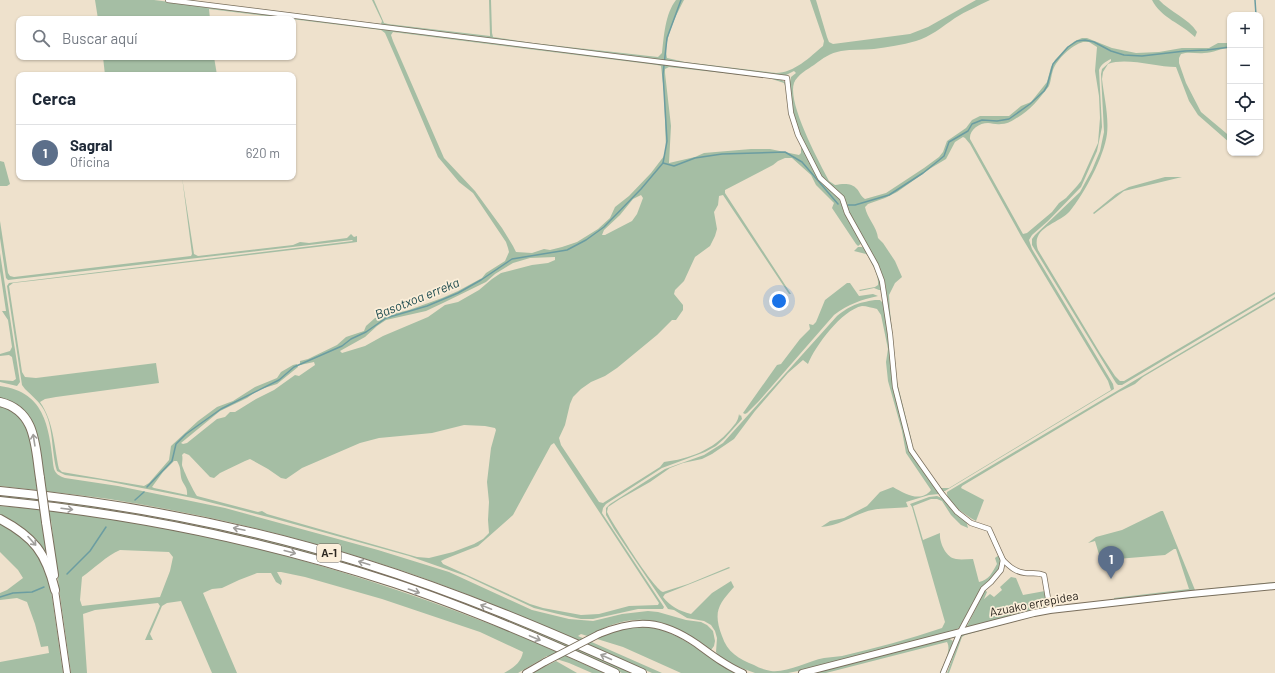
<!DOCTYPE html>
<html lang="es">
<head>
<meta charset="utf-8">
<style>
  body { margin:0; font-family:Barlow,sans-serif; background:#f2f2f3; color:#1f2937 }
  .controls { position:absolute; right:12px; top:12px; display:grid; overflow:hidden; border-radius:8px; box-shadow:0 1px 3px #0004 }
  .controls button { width:36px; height:36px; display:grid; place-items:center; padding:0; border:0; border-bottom:1px solid #e0e1e3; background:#fff; color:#1f2937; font:20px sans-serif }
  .you { position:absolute; left:779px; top:301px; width:14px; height:14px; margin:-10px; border:3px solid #fff; border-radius:50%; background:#1a73e8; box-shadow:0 0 0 6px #1a73e833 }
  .badge { display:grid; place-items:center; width:26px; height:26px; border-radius:50%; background:#d93025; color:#fff; font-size:13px; font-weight:700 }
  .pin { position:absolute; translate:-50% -33px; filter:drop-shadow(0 1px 2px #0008) }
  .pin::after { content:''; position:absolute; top:21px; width:14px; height:12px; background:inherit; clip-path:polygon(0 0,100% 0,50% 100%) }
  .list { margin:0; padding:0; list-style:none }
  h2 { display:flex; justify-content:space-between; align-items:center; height:52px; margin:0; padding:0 16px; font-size:17px }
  h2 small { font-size:13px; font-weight:400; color:#747a83 }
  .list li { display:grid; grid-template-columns:26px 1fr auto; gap:12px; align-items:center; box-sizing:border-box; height:56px; padding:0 16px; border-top:1px solid #e0e1e3 }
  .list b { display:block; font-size:15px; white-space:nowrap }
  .list p { margin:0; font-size:13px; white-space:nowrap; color:#747a83 }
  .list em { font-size:13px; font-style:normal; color:#747a83 }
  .icon { flex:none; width:22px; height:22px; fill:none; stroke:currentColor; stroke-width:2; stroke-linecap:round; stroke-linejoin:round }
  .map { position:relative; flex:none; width:1275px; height:673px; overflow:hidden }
  .search { position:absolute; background:#fff; box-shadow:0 1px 3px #0004; left:16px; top:16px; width:280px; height:44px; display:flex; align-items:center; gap:10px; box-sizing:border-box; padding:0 14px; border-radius:8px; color:#747a83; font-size:15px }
  .panel { position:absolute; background:#fff; box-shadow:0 1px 3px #0004; left:16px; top:72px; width:280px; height:108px; border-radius:8px }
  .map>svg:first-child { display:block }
  .green { fill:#a5bea4; fill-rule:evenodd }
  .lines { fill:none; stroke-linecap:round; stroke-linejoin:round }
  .stream { stroke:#6b9da1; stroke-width:1.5 }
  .street-casing { stroke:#7a6f5d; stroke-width:6 }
  .secondary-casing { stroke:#7a6f5d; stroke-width:8 }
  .highway-casing { stroke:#7a6f5d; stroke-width:10 }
  .street { stroke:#fff; stroke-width:4.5 }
  .secondary { stroke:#fff; stroke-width:6 }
  .highway { stroke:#fff; stroke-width:8 }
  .secondary-bridge-casing { stroke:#7a6f5d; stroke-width:8; stroke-linecap:butt }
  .highway-bridge-casing { stroke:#7a6f5d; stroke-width:10; stroke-linecap:butt }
  .secondary-bridge { stroke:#fff; stroke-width:6 }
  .highway-bridge { stroke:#fff; stroke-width:8 }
  .oneway { stroke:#a09e9b }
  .labels { text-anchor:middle; stroke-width:3.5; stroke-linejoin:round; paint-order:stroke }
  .shield { fill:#fbeed9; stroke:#6b6358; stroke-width:1 }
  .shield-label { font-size:11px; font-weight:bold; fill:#2d2821 }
  .street-label { font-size:12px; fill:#2d2821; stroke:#fbeed9 }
  .water-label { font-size:13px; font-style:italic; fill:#1c4a4e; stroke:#fbeed9 }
</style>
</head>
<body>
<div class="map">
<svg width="1275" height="673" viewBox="0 0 1275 673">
  <rect width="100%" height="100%" fill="#eee1cc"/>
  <g class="green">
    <path d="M95,0H154L779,78L786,83L791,115L821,181L838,197L862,243L858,246L856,244L832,208L834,203L816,185L811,175L792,158H785L778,161L773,165L725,190V193L791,294H789L723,195L719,196L718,205L714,212L717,229L715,236L710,246L695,257L684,281L675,290L674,294L683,305V310L676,320H672L657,335L617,368L605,376L591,382L581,389L573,397L570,404L565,425L559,438L561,445L599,502L603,503L660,467L664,462C689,459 713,450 730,430C734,425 738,422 739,414L740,416L741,415L742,419L725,438L716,446L705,452L662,468L606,504L603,508L602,513L664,607L663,609H638L593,619H581L558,614L534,608L466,576L409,556L272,518L193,498L101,480L65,475L57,471C51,451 54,428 44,410C39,401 31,395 25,389L22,385L7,286L9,283L353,241L352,240L8,280L6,278L0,238V221L8,273L10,276L14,277L191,256L192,254L182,177L194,254L198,256L293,245L300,242L309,243L347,238L351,234L354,237L357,236V242L350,243L31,281L13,283L9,286L22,372L25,377L36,378L156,363L159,383L56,397L45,399L40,402C54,422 54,446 59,469L62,472L144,486L149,483L169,460L171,446L198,421L217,407L233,401L255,387L277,378L281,372L293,365L297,364L298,367L277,384L258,390L247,398L220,411L181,443L183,444L187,443L217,419L225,417L230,412H235L256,399L274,390L295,375L299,376L315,365L314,362L300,365V361L308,359L337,345L346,337L364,331L366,326L375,318L409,310L442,298L458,291L482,278L486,273L505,261L509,252L508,248L506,242L473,193L459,182L438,157L396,58L385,33L381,30L209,9L210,19H98ZM393,32L657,65L661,66L664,92L666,149L664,156L651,173L629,196L615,207L610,218L598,229L577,242L562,247L550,250L544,249L532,253L516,252L513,246L502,228L475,191L444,158L393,41L391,35ZM669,67L769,78L784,83L786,88L790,118L801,147V153L799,155L770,149H751L704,153L695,157L669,163L671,126L665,73V69ZM641,195L643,198L637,214L632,221L605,235H602L604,230L620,215L633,199ZM555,257V260L548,263L532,265L501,273L492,279L479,290L458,302L445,305L428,317L383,336L365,346L342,353L340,351L365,337L377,326L386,320L426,311L443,303L486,282L495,274L513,263L530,258ZM464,425L485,426L495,428L496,430L491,448L487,482L489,502L488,520L489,533L483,539L474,544L453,552L429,558L417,557L267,514L262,511L258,512L197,496C194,492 183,470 182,465C182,462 183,458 182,455L184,453L189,455L210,477L214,478L220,473L245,461L250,459L268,469L281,478L286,479L302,468L360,443L379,438L432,433ZM554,443L659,603L658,605L629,606L599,614L581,615L543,608L530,604L443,564L441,561L445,559L478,546L513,515L551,445ZM174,461H177C181,468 180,470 181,477C182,484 188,486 187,495L154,488L152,487L163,472Z"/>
    <path d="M175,0H187L381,24L382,21L372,0H374L384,23L388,24L490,36L489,0H491L492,33L493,37L533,43L658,57L662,53C664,36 665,14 676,0H684C676,15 663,41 667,58L685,62L776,73C794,73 810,57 823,46L824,41L810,0H816L827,37L829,42L833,44L910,34L928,27L976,0H990C978,6 966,11 955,18C942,27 930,37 916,41C902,45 888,47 874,49C863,50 852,49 841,51C830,53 823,58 814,65C808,69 797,75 794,83C787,103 819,162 829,181L835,185C842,184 851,182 857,189C860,192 860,196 865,199L886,193L924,168L939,157L943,152L947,141L966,128L972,120L980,116H1009L1021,106L1031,102L1047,82L1051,67L1055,60L1067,47L1075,41L1082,38H1087L1112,48L1136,53L1159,52L1182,48H1209L1218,43H1230V48C1221,48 1213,53 1204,53C1196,54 1189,51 1181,54L1179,58V63L1186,83L1201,112L1226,133L1230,137V143L1198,115L1189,101L1176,67C1156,67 1126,57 1108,64L1103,72L1102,79C1104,97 1109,116 1107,134C1104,157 1084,194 1070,211C1059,224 1030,227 1038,250L1100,353L1115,376L1120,381H1124L1275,292V294L1122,385H1118L1116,383L1032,245V239L1035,235L1080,192L1092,170L1100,151L1104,132L1101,74L1102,69L1111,61V59C1105,62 1101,64 1099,70L1102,127L1097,151L1081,187L1048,221L1032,235L1029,240L1032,249L1113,384L1114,389L945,491H942L916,454L910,437L896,381L890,319L885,282L882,274L851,216L844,200L822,179L801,137L794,118L791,100L790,82L791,77L796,73L794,71L784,76ZM1083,42H1089L1097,47L1095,71L1099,96L1100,118L1098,143L1081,181L1077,186L1066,198L1059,203L1052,212L1027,233L1023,234L970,139C969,130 979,123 988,123C992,123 996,125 1001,124C1005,124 1011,122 1015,119C1030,111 1039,99 1049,86C1051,81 1051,76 1053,70C1057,59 1072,45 1083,42ZM963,137L965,138L970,144L1021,236L1108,381L1111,390L949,488H941C931,475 919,461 913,446L897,382L890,311L889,295L895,283L902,277L895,261L883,243L878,238C877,227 867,218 865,207L868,204L885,198L897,192L931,168L946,159L955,142Z"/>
    <path d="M1152,0H1159C1170,12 1188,18 1197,32L1195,37C1182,24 1161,18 1152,0Z"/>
    <polygon points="103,57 214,57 217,75 105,75"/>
    <polygon points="0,161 4,162 10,184 7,186 0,186"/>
    <polygon points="1165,177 1182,177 1124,191 1094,214 1093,213 1116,194 1129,187"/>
    <path d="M858,247H862L866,248L879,273L883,290H879L874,288L860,291L859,290L875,287L878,285C879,274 872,265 868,256L866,254L854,251Z"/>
    <polygon points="0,253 20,382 17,386 0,382 0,380 13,381 16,379 12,357 9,355 0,356 0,354 10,351 12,347 8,320 2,311 6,311 0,271"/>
    <path d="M847,283H850L859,296L873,294L878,296C861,300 848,304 834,315L759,401L747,413L745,414L743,413L777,365L781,364L800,339L810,329L809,324L813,325L816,322L825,300Z"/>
    <path d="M1275,297V299L1143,377L1135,384L1119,392L962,486L961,488L984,500L976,521C967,516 946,503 947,492Z"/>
    <path d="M875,300H880L885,305L894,386L910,448L939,494L929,495L906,502L908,507C894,509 878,507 865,512C851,517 837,526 821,527L830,521L844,518L867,506L880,492L893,487C905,494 921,503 931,490L906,453L902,431L888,381L886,362L888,349L881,315L877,309C872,308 867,306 862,306C842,310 815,346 808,364L803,360L788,373L755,411L734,439L712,454L702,459L683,463L670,468L650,482L620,499L608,507L607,512L610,518C618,531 653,588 663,592L688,584L729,567L730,568L665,594L663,597C670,606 679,611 691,614L712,593L731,581L734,587C718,605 713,612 722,636C727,652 739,659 754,665C759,668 765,670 771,671C787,673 808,661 824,658C830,657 836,657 842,656C876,648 909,639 942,628L945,622L912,507L910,504L929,497L937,496L944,499L957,515L966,520L968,528L961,525L951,515L942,501L937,499H931L913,506L923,540L940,533C939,542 946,558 956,559C961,560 967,559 973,559L979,582C989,580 992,573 997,564L995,558L999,555L1002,560L999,570L984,588L960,627L954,631L803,670L788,673H755L733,665L718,655L716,652L717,638L715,631L711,625L704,621L687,618L674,610L668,609L614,529L606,515V508L610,504L665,469L704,455L723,443L837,316C851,305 857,303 875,300Z"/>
    <path d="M0,386C47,392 49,430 54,469C56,474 59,476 65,478L118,486L225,508L378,550L449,572L532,610L569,619L593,621L622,614L648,611L658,612L686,620L701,622L707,625L713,631L715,641L714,646L711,650C672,621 640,608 594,633L602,637C609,631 619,629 628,628C674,621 698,654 735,673H681L623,647L581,634L578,636L662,673H652C559,632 466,590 369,560C284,533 197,513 109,499C73,494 36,490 0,486V404L32,422C25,408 15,402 0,398Z"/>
    <polygon points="0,494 130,511 258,537 362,566 443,594 542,633 634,673 622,673 529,632 287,548 0,498"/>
    <path d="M0,506C165,518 327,561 482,621C523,636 563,655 604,673H592L569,663L547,656L518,673H504C513,668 521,663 523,652L480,632L382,599L305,577L281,572H277L282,581L281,585L276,582L271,573H257L239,580L222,588L212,589L203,593L237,673H212L181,601L167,603L162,606L150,634L153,640H145L160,606L158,603L95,610L83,614L87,673H71L60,596L51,520L43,521L49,565L41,549L0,517ZM120,550L169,552L173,557L170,571L160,597L82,606L80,600L82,577C95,568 106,556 120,550Z"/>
    <polygon points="1161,511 1163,511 1195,590 1275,582 1275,584 1114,600 1114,598 1189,589 1176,549 1174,549 1165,555 1117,559 1107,556 1101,561 1095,541 1088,543 1096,537 1122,530"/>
    <path d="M0,523C7,526 12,530 18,534C47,556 51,585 55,618C58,637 60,655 63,673H0V662L49,653L48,646L41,647L35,624L27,602L17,598L0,600V593L7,590L23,578L18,570L0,552Z"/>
    <polygon points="1011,577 1016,578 1023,595 1045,591 1048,609 966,628 985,590 987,592 984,599 990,594 994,597 1002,590 1000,587"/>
    <polygon points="1275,588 1275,589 1058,612 1035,616 965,635 962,637 949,673 947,673 961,635 963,634 1035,615 1066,609"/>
    <path d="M948,638L953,641L950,653L941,673H940C943,664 952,651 947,642L826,673H815Z"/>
    <polygon points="556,661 577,673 534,673 534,672"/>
  </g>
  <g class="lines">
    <g class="stream">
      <polyline points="1255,0 1256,15"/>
      <polyline points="663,163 674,166 695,158 722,154 785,152 802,162 838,204"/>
      <polyline points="848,205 855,205 889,195 923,173 938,161 944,156 949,142 968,131 972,124 982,120 997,121 1009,119 1030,104 1044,91 1047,86 1053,64 1068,47 1077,41 1085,40 1094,42 1111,51 1124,55 1142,56 1185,51 1207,50 1230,47"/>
      <polyline points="147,487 172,461 176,444 186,434 221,409 279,380 294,367 342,346 351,339 366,332 386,318 427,306 458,293 481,280 512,259 567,250 586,240 604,227 641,189 663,163 667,141 663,74 667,38 681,0"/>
      <polyline points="135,500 144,492"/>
      <polyline points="67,574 90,551 106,527"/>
      <polyline points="0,597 13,593 32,592 44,587"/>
    </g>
    <g class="street-casing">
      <g id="street">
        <polyline points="168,0 787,78 791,113 798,135 820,178 842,198 847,213 876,265 882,281 890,334 895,387 911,450 942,494 957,512 971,523 989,529 1003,560 1001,570 991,582 983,589 960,632 943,673"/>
        <path d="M1003,560C1010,567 1016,572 1025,573C1032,574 1037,572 1044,575L1050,610"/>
      </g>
    </g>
    <g class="secondary-casing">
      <g id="secondary">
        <polyline points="55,590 67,673"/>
        <path d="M599,634C637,618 662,620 697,644C712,655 726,666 743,673"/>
        <polyline points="526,673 545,662"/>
        <polyline points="802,673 1034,613 1050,610 1191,594 1275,586"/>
      </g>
    </g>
    <g class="highway-casing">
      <g id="highway">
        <path d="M0,402C37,411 35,447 40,478"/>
        <path d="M0,491C123,503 245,526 363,563C459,593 551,632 642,673"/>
        <path d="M0,501C134,514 266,541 394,583C469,608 543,640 615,673"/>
        <path d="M0,519C34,537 46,553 55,590"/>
        <polyline points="46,522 54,575"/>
      </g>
    </g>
    <use href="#street" class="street"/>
    <use href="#secondary" class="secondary"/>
    <use href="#highway" class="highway"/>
    <g class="secondary-bridge-casing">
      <polyline id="secondary-bridge" points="545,662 599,634"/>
    </g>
    <g class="highway-bridge-casing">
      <polyline id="highway-bridge" points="40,478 46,522"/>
    </g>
    <use href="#secondary-bridge" class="secondary-bridge"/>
    <use href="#highway-bridge" class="highway-bridge"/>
  </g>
  <defs><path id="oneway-shaft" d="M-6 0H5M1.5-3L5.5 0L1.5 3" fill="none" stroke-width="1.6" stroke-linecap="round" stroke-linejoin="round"/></defs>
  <g class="oneway">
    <use href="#oneway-shaft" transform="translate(34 440) rotate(-99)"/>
    <use href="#oneway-shaft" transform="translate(67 509) rotate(7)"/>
    <use href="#oneway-shaft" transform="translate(239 529) rotate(-168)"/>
    <use href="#oneway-shaft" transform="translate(32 541) rotate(48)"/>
    <use href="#oneway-shaft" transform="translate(290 552) rotate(15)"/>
    <use href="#oneway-shaft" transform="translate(364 563) rotate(-163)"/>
    <use href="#oneway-shaft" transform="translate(414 591) rotate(19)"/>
    <use href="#oneway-shaft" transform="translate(486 607) rotate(-158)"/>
    <use href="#oneway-shaft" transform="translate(535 638) rotate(23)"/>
    <use href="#oneway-shaft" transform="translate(606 657) rotate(-156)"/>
  </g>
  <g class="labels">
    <rect class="shield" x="317" y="544" width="24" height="18" rx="3"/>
    <g class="shield-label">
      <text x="329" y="557">A-1</text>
    </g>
    <g class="street-label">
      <text transform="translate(1034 604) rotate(-11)" y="4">Azuako errepidea</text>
    </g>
    <g class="water-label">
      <text transform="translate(417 298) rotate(-22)" y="5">Basotxoa erreka</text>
    </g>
  </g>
</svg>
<div class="controls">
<button>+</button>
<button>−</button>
<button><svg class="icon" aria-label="locate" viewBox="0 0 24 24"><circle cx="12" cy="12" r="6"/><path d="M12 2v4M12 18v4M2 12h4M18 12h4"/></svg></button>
<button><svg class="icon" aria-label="layers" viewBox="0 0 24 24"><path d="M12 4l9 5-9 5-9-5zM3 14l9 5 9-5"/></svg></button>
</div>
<div class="you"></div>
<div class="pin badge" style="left:1111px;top:579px;background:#5c6f8a">1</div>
<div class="search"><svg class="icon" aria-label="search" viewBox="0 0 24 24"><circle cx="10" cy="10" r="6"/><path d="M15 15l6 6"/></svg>Buscar aquí</div>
<section class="panel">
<h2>Cerca<small></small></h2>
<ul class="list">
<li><span class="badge" style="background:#5c6f8a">1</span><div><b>Sagral</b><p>Oficina</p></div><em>620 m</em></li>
</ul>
</section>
</div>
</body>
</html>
